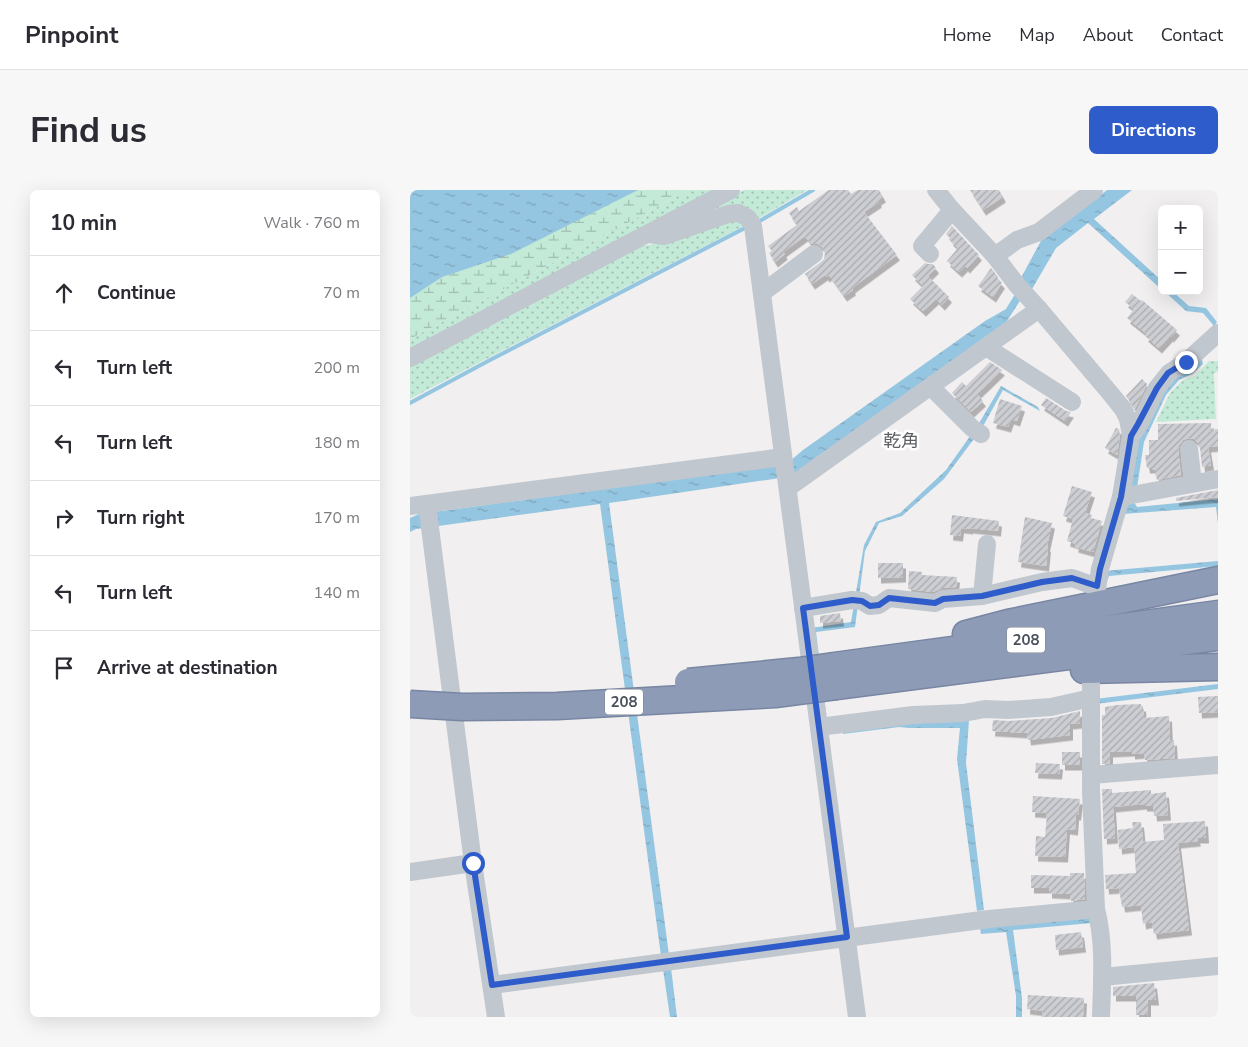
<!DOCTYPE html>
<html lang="en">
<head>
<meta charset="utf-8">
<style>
  body { margin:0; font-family:"Nunito Sans","Noto Sans JP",sans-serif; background:#f7f7f7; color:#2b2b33 }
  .controls { position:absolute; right:15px; top:15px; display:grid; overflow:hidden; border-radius:8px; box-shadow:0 5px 20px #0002 }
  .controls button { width:45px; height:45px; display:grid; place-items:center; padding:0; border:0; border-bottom:1px solid #e1e1e2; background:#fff; color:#2b2b33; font:25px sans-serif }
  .stop { position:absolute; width:15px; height:15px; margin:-11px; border:4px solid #2f5ccb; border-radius:50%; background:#fff }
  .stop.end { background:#2f5ccb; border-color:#fff; box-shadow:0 1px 5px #0008 }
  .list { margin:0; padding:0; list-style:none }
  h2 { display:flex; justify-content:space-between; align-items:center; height:65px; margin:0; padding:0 20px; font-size:21px }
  h2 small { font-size:16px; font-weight:400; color:#7c7c81 }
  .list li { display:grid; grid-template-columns:32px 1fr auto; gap:15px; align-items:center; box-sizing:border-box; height:75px; padding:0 20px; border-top:1px solid #e1e1e2 }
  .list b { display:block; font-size:19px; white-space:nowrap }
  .list em { font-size:16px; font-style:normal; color:#7c7c81 }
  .icon { flex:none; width:28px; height:28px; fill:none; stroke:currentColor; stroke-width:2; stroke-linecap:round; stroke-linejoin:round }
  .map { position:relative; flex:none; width:808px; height:827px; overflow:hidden; border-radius:8px }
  header { display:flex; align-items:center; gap:30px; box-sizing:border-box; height:70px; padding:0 25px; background:#fff; border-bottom:1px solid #e1e1e2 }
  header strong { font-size:24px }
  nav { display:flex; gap:28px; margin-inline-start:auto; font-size:18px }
  .intro { display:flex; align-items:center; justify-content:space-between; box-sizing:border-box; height:120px; padding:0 30px }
  h1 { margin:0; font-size:35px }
  .button { padding:12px 22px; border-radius:8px; background:#2f5ccb; color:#fff; font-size:18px; font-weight:700 }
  main { display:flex; gap:30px; padding:0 30px }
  aside { flex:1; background:#fff; border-radius:8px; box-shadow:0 5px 20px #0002 }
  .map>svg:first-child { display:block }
  .grass { fill:url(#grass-dots) }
  .wetland { fill:url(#wetland-marsh) }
  .water { fill:url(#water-ripples) }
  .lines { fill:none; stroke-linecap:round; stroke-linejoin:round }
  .stream { stroke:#95c6e1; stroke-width:4 }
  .building { fill:url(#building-hatch); filter:url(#shadow) }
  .highway-casing { stroke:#7886a3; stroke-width:29 }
  .minor { stroke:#c1c7cf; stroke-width:18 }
  .highway { stroke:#8d9bb7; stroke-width:26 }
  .highway-bridge-casing { stroke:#7886a3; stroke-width:29; stroke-linecap:butt }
  .highway-bridge { stroke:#8d9bb7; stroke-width:26 }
  .route { stroke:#2f5ccb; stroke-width:6 }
  .labels { text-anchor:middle; stroke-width:5; stroke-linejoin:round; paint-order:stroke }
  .shield { fill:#fff; stroke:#80848c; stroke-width:1 }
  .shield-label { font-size:15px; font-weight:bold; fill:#49505a }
  .neighbourhood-label { font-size:18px; fill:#5c5e63; stroke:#fff }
</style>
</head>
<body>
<header>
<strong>Pinpoint</strong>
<nav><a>Home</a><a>Map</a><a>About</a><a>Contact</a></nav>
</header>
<div class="intro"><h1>Find us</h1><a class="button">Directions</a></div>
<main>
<aside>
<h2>10 min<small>Walk · 760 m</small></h2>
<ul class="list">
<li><svg class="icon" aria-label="ahead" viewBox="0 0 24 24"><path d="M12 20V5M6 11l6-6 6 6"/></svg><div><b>Continue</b></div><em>70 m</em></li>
<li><svg class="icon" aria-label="left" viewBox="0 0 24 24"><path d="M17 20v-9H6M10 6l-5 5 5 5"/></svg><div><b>Turn left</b></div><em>200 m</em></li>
<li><svg class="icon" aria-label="left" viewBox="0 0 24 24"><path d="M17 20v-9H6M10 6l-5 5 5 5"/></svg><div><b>Turn left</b></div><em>180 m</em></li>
<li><svg class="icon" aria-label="right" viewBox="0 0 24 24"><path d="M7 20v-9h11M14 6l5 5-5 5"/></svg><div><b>Turn right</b></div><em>170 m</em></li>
<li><svg class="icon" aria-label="left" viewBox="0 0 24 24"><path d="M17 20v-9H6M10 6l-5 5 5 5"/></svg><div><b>Turn left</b></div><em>140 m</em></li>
<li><svg class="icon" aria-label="arrive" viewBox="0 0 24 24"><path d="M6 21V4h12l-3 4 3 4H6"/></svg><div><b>Arrive at destination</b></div></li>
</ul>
</aside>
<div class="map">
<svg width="808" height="827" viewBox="0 0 808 827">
  <defs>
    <pattern id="grass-dots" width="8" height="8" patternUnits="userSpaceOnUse" patternTransform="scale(1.25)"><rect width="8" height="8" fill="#c3e9d7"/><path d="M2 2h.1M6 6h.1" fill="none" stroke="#a0bfb1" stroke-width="1.8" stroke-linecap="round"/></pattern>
    <pattern id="wetland-marsh" width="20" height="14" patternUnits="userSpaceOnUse" patternTransform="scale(1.25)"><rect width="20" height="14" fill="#c3e9d7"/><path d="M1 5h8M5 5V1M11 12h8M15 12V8" fill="none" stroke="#a0bfb1"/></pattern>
    <pattern id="water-ripples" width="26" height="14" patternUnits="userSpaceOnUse" patternTransform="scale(1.25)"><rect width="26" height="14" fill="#95c6e1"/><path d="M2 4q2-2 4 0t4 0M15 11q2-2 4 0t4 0" fill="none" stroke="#7ca3b9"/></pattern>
    <pattern id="building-hatch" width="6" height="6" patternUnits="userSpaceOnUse" patternTransform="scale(1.25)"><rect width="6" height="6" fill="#ccced3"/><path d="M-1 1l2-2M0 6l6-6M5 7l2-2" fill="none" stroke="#a8aaae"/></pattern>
    <filter id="shadow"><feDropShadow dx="3" dy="5.5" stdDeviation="0" flood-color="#0004"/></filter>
  </defs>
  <rect width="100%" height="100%" fill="#f1efef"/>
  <g class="grass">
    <polygon points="279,0 305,0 0,160 0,149"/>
    <polygon points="334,0 397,0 346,30 336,19 264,38"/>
    <polygon points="329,28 336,35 78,168 0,209 0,174 217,59 249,53"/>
    <polygon points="799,171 808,171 808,181 804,184 806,229 746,232 760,203 773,190 785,186"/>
  </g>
  <polygon class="wetland" points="200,0 279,0 0,149 0,92"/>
  <g class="water">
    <polygon points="0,0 228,0 101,64 32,87 0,108"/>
    <polygon points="697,0 722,0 684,29 752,91 752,100 678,33 646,58 622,99 616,101 594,136 384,284 370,288 199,313 259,765 251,766 190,314 6,339 0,342 0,328 9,324 369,275 379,272 393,260 575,131 596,119 610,96 612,86 632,49"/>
    <polygon points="754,101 762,101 779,116 796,118 807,132 804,136 793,123 776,121"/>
    <polygon points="792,169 793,174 782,184 769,190 756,205 734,252 727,298 718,296 727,249 759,191"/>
    <polygon points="591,196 628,217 630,221 593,200 572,238 534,289 492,326 469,333 455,361 445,437 406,442 417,530 401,438 441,432 454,355 466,332 490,323 536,280 568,235"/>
    <polygon points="808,309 808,333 806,317 713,324 712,317 724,312 727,317"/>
    <polygon points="808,371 808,376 699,386 697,391 692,391 694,381"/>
    <polygon points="808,494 808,499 685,514 685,509"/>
    <polygon points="559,530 556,573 574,720 567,721 547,569 550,538 499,538 489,537 433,544 433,538"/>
    <polygon points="681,725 682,733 603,740 612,808 612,827 606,827 606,806 596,742 571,744 570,738"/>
    <polygon points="261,778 267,827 260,827 253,779"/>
  </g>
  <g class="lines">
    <g class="stream">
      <polyline points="348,32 403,0"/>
      <polyline points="0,213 80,170 335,38"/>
    </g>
  </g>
  <g class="building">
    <polygon points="419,0 438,0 441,4 448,0 469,0 473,7 468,10 469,12 454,22 487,65 442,98 443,100 434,106 419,85 417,87 415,85 402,94 395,84 411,72 414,69 415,63 412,57 408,54 401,54 395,46 373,62 375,64 365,72 359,63 362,61 358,56 387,35 379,23 387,17 389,21"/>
    <polygon points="560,0 589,0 593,7 573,20"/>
    <polygon points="542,36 569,65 557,78 555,76 549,82 537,71 548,58 540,50 541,49 536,44"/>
    <polygon points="515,73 518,74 523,74 526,78 518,86 539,107 532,115 526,109 513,121 500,109 513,96 502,85"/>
    <polygon points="581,78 588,87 587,88 592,93 583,107 568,96"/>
    <polygon points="722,104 731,111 732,110 767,140 761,147 760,146 749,158 735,146 737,144 717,128 724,119 715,112"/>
    <polygon points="580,172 592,180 567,204 573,211 561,222 542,203 552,192 556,196"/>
    <polygon points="732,189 737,194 725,219 716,206"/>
    <polygon points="636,208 656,221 661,222 655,231 631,215"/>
    <polygon points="590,209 612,216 607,231 601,229 598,237 583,233"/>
    <polygon points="801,233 801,240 808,239 808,256 798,257 801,275 792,277 790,258 788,253 784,249 778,248 773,250 769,255 768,260 771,285 747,290 745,280 743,280 742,278 737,278 735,265 739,265 739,250 748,250 748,234"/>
    <polygon points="706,238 709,239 710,246 707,265 695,258"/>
    <polygon points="662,296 682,302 675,323 682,325 681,328 692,331 683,362 665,357 666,354 657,351 663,329 653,326"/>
    <polygon points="808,300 808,307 766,311 766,308"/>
    <polygon points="542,325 589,331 588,341 560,338 560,339 551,338 550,346 540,345"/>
    <polygon points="615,327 642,333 637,356 638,357 636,376 608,372"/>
    <polygon points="468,373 493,373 493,387 468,388"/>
    <polygon points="499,381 512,382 512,385 547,387 546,397 532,398 523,402 498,399"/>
    <polygon points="430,423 431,431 410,433 410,426"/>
    <polygon points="808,506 808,522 789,523 788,507"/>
    <polygon points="731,514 731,516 733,516 734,528 759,526 760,551 764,550 765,568 735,570 734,563 722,564 722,561 700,562 700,573 692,574 692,525 695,525 695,517 707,515"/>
    <polygon points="670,521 670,533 660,534 660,545 618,550 617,543 582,541 583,530 599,531 642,528"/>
    <rect x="652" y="562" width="18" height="13"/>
    <polygon points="626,573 650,574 649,584 625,583"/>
    <polygon points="692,599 702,599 702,603 741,600 741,604 756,602 758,625 744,626 743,616 734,616 734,614 703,617 705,648 694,649"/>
    <polygon points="623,606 670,609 668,625 666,625 665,640 657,639 655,667 625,666 626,646 635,647 637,623 622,622"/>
    <polygon points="795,631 796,648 787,648 788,651 768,653 779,740 744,744 742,732 733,734 731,715 712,717 709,698 696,699 695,685 726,683 724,657 709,659 708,640 723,638 722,632 731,632 733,652 754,650 753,634"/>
    <polygon points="660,683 674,683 675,709 661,711 660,704 639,703 639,698 621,698 621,685 660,686"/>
    <polygon points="671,742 673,757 646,760 645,745"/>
    <polygon points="744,793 746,810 738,810 738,825 726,825 726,806 703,806 703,797"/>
    <polygon points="618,805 674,808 673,827 632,827 633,821 617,819"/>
  </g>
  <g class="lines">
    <g class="highway-casing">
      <g id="highway">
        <polyline points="556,444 598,433 808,390"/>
        <polyline points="424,476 808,424"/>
        <polyline points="674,480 808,477"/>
        <polyline points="426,496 808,447"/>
      </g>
    </g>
    <g class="minor">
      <polyline points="526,0 542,20 585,66 607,95 629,119 700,203 713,219 718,229 721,246 711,307 690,379 686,406"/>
      <polyline points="239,44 254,46 318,24 329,23 338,28 343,36 447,827"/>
      <polyline points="520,64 512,56 542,20"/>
      <polyline points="585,66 607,50 629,42 684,0"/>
      <polyline points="352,103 404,64"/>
      <polyline points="576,157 662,212"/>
      <path d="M0,168C107,111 214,57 321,0"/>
      <polyline points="521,197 562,238 571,244"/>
      <polyline points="721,246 729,235 747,198 759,183 776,172 808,143"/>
      <polyline points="779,259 783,293"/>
      <polyline points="378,298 629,119"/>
      <polyline points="711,307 808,289"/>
      <polyline points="17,314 63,673 86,827"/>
      <polyline points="0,316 373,267"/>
      <polyline points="572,406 577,354"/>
      <polyline points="393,418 442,410 452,411 460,416 469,415 479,408 525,413 533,409 572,406 632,392 662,388 687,397"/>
      <path d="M681,488V602L686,719C695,753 692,791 691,827"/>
      <polyline points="409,537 503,525 553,523 575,519 598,520 641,517 681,508"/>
      <polyline points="681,585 808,575"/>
      <polyline points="0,682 63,673"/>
      <polyline points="692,787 808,776"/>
      <polyline points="82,795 579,729 686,719"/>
    </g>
    <use href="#highway" class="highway"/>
    <g class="highway-bridge-casing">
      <g id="highway-bridge">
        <polyline points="278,492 389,481 424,476"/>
        <polyline points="0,514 52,517 147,516 365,504 426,496"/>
      </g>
    </g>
    <use href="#highway-bridge" class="highway-bridge"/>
  </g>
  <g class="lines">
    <polyline class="route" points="63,673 82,795 437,747 393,418 442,410 452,411 460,416 469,415 479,408 525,413 533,409 572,406 632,392 662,388 687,396 690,379 711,307 721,246 728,234 747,198 758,183 776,172"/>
  </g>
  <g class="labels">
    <g class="shield">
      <rect x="597" y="437.5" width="38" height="25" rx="4"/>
      <rect x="195" y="499.5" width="38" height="25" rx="4"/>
    </g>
    <g class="shield-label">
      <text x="616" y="455">208</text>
      <text x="214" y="517">208</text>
    </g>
    <g class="neighbourhood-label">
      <text x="491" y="257">乾角</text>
    </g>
  </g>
</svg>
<div class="controls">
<button>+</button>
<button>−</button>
</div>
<div class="stop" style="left:63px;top:673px"></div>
<div class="stop end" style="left:776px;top:172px"></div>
</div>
</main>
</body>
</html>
